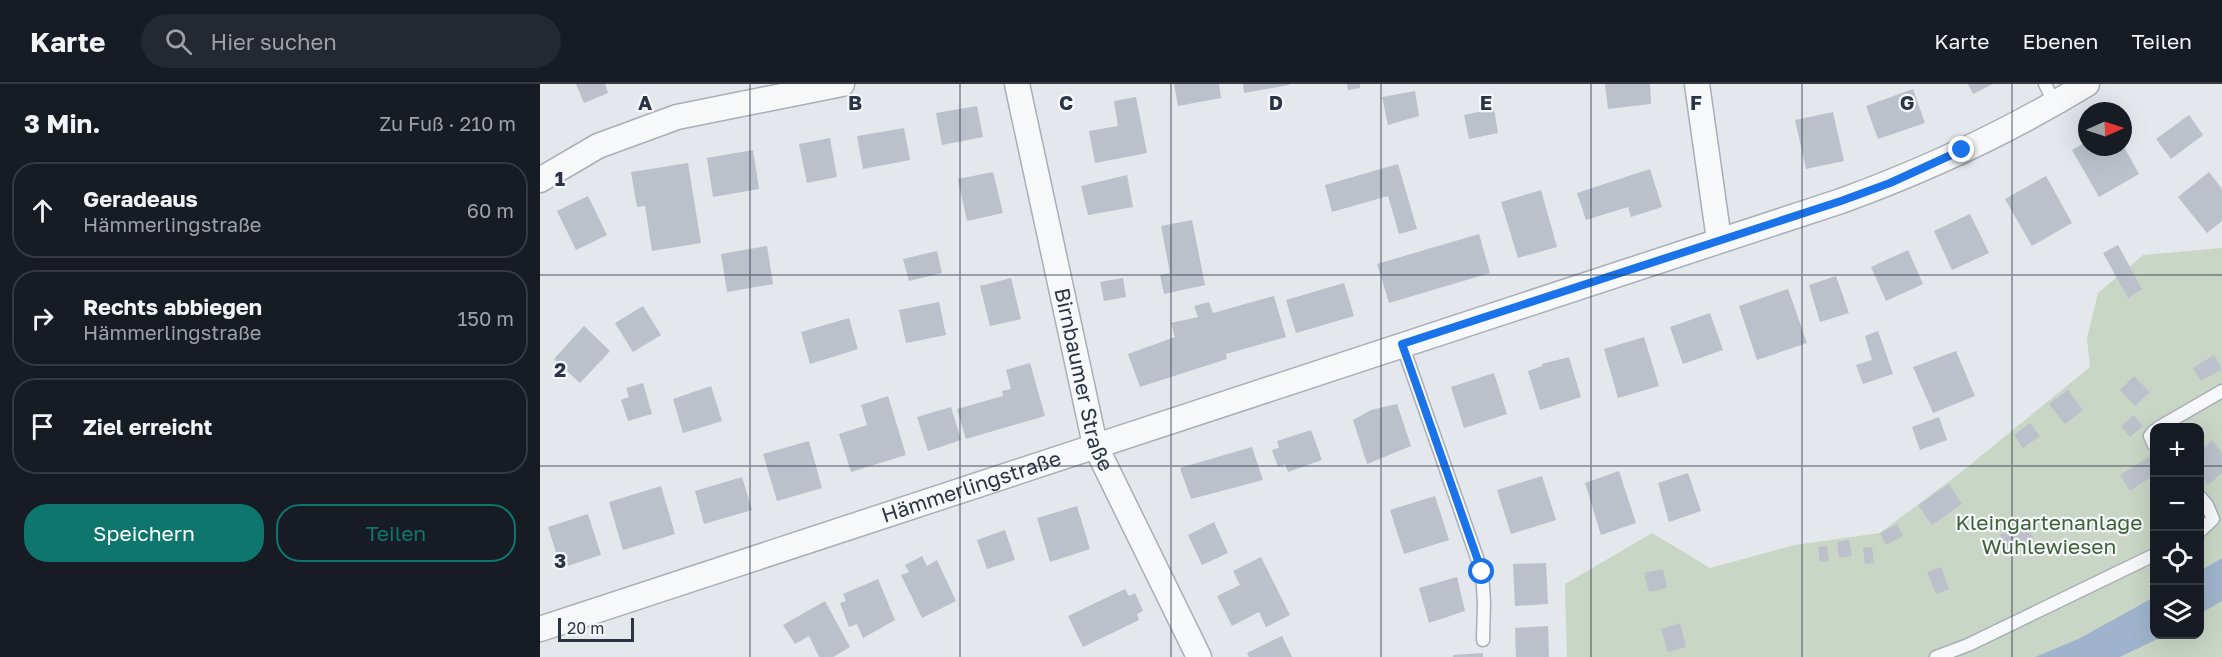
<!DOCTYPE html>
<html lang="de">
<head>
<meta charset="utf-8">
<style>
  body { margin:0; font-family:"Golos Text",sans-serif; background:#242831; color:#f1f3f6 }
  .controls { position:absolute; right:18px; bottom:18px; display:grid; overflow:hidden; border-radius:12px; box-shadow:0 6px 24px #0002 }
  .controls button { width:54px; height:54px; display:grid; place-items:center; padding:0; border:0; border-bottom:2px solid #363941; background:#171b24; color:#f1f3f6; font:30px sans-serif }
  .compass { position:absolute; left:1538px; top:18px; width:54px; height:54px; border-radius:50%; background:#171b24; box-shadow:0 6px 24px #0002; rotate:87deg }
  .scale { position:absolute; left:18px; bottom:15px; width:76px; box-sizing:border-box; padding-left:6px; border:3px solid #2b3445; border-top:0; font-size:16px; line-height:21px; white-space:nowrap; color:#2b3445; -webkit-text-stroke:4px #f4f6f9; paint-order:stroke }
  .stop { position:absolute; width:18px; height:18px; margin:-14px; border:4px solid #1a73e8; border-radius:50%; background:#fff }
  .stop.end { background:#1a73e8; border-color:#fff; box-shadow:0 2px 6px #0008 }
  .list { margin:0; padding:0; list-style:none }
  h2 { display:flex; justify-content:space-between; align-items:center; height:78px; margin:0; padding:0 24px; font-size:26px }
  h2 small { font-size:20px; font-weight:400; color:#9ea1a6 }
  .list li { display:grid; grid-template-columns:39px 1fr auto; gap:18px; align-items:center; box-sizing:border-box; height:96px; margin:0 12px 12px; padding:0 12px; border:2px solid #363941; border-radius:24px }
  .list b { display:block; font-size:22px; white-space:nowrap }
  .list p { margin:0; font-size:20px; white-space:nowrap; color:#9ea1a6 }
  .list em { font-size:20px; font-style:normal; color:#9ea1a6 }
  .actions { display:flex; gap:12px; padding:18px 24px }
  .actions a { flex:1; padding:14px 0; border:2px solid #0f766e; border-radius:24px; text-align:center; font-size:21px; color:#0f766e }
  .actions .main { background:#0f766e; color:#fff }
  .icon { flex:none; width:33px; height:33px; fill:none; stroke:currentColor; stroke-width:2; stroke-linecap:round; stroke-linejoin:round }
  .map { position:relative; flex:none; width:1682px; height:573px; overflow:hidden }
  header { display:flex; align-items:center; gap:36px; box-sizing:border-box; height:84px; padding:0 30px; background:#171b24; border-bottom:2px solid #363941 }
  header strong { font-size:28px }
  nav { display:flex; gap:33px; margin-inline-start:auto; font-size:21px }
  .search { width:420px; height:54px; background:#242831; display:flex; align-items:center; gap:15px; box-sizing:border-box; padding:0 21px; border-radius:33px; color:#9ea1a6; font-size:22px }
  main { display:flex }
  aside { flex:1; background:#171b24 }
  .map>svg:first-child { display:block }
  .green { fill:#c9d6c5 }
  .water { fill:#9fb4cc }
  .building { fill:#bbc0ca }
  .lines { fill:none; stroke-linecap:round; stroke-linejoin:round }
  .lane-casing { stroke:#a9aeb7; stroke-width:15 }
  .street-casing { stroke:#a9aeb7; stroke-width:27 }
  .lane { stroke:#f7f8fa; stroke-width:12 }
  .street { stroke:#f7f8fa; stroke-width:24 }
  .route { stroke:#1a73e8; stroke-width:8 }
  .grid { fill:none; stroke:#2b3445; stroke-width:1.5; stroke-opacity:0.55 }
  .labels { text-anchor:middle; stroke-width:4.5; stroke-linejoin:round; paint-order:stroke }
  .street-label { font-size:21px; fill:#2b3445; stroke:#f4f6f9 }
  .park-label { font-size:21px; fill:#3f6138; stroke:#f4f6f9 }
  .grid-label { font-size:20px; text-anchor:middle; font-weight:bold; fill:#2b3445; stroke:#f4f6f9; stroke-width:4.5; stroke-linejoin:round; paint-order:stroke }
</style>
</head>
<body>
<header>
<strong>Karte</strong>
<div class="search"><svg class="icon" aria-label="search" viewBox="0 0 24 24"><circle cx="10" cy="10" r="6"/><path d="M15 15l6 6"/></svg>Hier suchen</div>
<nav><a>Karte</a><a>Ebenen</a><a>Teilen</a></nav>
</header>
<main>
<aside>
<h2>3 Min.<small>Zu Fuß · 210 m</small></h2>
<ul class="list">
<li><svg class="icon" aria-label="ahead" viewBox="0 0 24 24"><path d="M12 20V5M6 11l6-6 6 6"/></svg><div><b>Geradeaus</b><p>Hämmerlingstraße</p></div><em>60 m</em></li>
<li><svg class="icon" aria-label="right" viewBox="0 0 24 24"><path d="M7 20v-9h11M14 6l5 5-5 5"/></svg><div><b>Rechts abbiegen</b><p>Hämmerlingstraße</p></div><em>150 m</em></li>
<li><svg class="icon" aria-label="arrive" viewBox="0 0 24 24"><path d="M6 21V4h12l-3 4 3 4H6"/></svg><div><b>Ziel erreicht</b></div></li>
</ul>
<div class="actions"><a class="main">Speichern</a><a>Teilen</a></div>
</aside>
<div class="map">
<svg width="1682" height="573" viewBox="0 0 1682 573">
  <rect width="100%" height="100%" fill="#e4e7ec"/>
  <g class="green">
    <polygon points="1682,164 1682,474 1660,487 1660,344 1614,344 1614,513 1540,554 1495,573 1027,573 1025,500 1112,449 1170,484 1255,461 1340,449 1420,389 1550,283 1547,254 1558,209 1603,171"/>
    <polygon points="1682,517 1682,573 1580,573 1626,551 1660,550 1660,530"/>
  </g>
  <g class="water">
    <polygon points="1682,474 1682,517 1660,530 1660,487"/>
    <polygon points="1614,513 1614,550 1626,551 1580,573 1495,573 1540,554"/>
  </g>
  <g class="building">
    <polygon points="36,0 65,0 68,9 44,19"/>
    <polygon points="634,0 679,0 681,14 638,22"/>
    <polygon points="703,0 749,0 749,1 704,9"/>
    <polygon points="807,0 820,0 820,4 808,6"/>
    <polygon points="1065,0 1110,0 1111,20 1068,25"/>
    <polygon points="1428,0 1453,0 1433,10"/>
    <polygon points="1373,5 1385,39 1338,55 1326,22"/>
    <polygon points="875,7 879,32 848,41 842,13"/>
    <polygon points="596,13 607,69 555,79 549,47 578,42 574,17"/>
    <polygon points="437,22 443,53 402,61 396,29"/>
    <polygon points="954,25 958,49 929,55 924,31"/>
    <polygon points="1293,28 1304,77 1266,85 1255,36"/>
    <polygon points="1649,31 1663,51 1631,75 1616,55"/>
    <polygon points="364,44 370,76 323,85 317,52"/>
    <polygon points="290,54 297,93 267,99 259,60"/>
    <polygon points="1547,57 1547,63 1584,63 1599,90 1559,113 1532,66"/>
    <polygon points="213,66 219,105 173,113 167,74"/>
    <polygon points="148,79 161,159 112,167 105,122 97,123 91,88"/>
    <polygon points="858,80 877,145 859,150 848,112 792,128 785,101"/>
    <polygon points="1110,85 1122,123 1091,133 1088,123 1046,136 1037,109"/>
    <polygon points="453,88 463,129 427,137 418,95"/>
    <polygon points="1669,88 1682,105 1682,137 1667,149 1638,113"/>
    <polygon points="587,91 593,123 548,131 541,102"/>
    <polygon points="1506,92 1532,139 1492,162 1465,115"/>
    <polygon points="1001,106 1017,163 978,174 961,118"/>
    <polygon points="48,112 67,151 36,166 17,127"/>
    <polygon points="1430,130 1449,169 1412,186 1394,147"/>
    <polygon points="652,136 665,201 624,210 620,191 630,189 621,142"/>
    <polygon points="939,150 950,189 849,219 837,180"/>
    <polygon points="1578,161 1602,205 1588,214 1563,169"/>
    <polygon points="227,162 233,200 187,208 181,170"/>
    <polygon points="1368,166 1383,200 1346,217 1331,183"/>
    <polygon points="397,167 402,189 369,197 363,175"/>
    <polygon points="1296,192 1309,229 1280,238 1269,201"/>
    <polygon points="471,194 481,235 450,242 440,202"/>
    <polygon points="583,194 586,213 564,217 560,198"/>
    <polygon points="804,199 814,232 756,249 746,216"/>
    <polygon points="1248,205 1267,259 1217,276 1199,222"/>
    <polygon points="734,212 746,253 686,270 687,275 600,303 588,270 635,253 631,239 658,233 654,222 669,218 673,229"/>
    <polygon points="399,218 406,251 366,259 359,226"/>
    <polygon points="103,222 121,251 93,268 75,239"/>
    <polygon points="1170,229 1183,266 1143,280 1130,243"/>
    <polygon points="309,234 318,265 270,280 261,248"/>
    <polygon points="44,242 70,267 40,299 14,275"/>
    <polygon points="1338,247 1353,290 1323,300 1316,281 1332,276 1325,252"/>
    <polygon points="1104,253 1119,302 1078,314 1064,265"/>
    <polygon points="1416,267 1435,312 1393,329 1373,283"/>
    <polygon points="1674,271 1682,285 1661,297 1653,284"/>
    <polygon points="1029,273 1041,313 1000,326 988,287 1002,282 1002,280"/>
    <polygon points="490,279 505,332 426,355 417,325 463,312 462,307 471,305 466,286"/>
    <polygon points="954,289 967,330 924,344 911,303"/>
    <polygon points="1594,292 1610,308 1595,322 1580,306"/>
    <polygon points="103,299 112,330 88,337 81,316 89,313 86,304"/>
    <polygon points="171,302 182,337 143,349 133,315"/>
    <polygon points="1528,306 1543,326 1525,340 1509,320"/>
    <polygon points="348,312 366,371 311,388 299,350 327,341 321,321"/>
    <polygon points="857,320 871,362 827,380 813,336 831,326"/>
    <polygon points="411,323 421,356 388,367 377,333"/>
    <polygon points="1594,331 1603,342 1590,353 1581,342"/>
    <polygon points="1399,333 1407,356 1380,366 1372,343"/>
    <polygon points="1490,339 1500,352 1483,364 1474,351"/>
    <polygon points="771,346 782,376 748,388 745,380 738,383 732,366 739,364 737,357"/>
    <polygon points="1672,356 1682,369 1682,389 1668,401 1660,391 1660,367"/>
    <polygon points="269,357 282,404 237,417 223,370"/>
    <polygon points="712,363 723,396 651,415 640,384"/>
    <polygon points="1612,371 1614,375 1614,391 1590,407 1580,391"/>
    <polygon points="1079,387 1096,439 1061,451 1045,399"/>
    <polygon points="1148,389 1161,427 1129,438 1118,399"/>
    <polygon points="1002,392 1016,436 971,450 957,406"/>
    <polygon points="202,393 212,426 164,440 155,407"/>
    <polygon points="1409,400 1422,420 1392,441 1378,421"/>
    <polygon points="121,402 135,450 83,466 69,418"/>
    <polygon points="895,412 909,456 864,470 850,426"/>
    <polygon points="537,422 550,465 510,478 497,434"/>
    <polygon points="48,430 61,471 21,484 8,443"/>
    <polygon points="674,438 688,469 662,481 648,451"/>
    <polygon points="1484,438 1494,455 1470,469 1460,451"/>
    <polygon points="1357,440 1363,452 1346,461 1340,449"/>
    <polygon points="465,446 475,476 447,485 437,456"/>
    <polygon points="1309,456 1312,472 1299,474 1297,458"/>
    <polygon points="1287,462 1289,477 1280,478 1278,463"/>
    <polygon points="1332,463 1334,479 1325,480 1323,464"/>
    <polygon points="382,472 387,482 397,476 416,517 382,534 361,491 369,488 365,481"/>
    <polygon points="721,473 750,531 726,543 719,528 692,542 677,512 700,501 693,487"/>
    <polygon points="1006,479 1008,520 975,522 973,480"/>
    <polygon points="1401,483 1409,505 1396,510 1387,488"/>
    <polygon points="1123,485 1127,504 1109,508 1104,489"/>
    <polygon points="917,493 925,527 889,539 879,504"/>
    <polygon points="338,495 355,536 323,554 317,540 309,543 300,519 306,517 303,510"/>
    <polygon points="585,505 589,512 595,509 603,527 597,530 599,536 543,563 528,532"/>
    <polygon points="285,517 310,563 293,573 279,573 269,552 255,560 243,541"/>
    <polygon points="1140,539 1146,563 1128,568 1121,545"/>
    <polygon points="1008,542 1009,573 976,573 975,544"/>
    <polygon points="742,552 752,573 709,573 707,569"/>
    <polygon points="943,569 943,573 913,573 913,571"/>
  </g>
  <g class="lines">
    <g class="lane-casing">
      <g id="lane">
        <polyline points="1505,0 1515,20"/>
        <polyline points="862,260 942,488 944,518 943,556"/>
        <polyline points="1618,344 1682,307"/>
        <polyline points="1614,347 1610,352 1614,361"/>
        <polyline points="1660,413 1667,421 1673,435 1660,447"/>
        <polyline points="1396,573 1428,561 1614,471"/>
      </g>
    </g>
    <g class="street-casing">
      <g id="street">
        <path id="s1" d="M477,0L555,361L659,573"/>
        <polyline points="1157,0 1179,156"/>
        <polyline points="0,96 58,62 137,33 302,0"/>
        <path id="s2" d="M0,545L1301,117C1386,86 1470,47 1547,0"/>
      </g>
    </g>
    <use href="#lane" class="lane"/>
    <use href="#street" class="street"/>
  </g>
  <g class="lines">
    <polyline class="route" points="942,488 862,260 1301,117 1350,99 1422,66"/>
  </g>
  <path class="grid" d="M210,0V573M420,0V573M631,0V573M841,0V573M1051,0V573M1262,0V573M1472,0V573M0,191H1682M0,382H1614M1660,382H1682"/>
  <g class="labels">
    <g class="street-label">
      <text dy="7" stroke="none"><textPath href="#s1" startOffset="303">Birnbaumer Straße</textPath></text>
      <text dy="7" stroke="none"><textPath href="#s2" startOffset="454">Hämmerlingstraße</textPath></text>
    </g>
    <g class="park-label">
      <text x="1509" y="446">Kleingartenanlage<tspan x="1509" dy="24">Wuhlewiesen</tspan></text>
    </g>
  </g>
  <g class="grid-label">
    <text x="105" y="26">A</text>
    <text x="315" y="26">B</text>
    <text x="526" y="26">C</text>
    <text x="736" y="26">D</text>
    <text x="946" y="26">E</text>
    <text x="1156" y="26">F</text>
    <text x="1367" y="26">G</text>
    <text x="20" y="102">1</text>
    <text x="20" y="293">2</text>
    <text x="20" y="484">3</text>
  </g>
</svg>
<div class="controls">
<button>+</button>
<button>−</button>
<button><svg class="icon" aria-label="locate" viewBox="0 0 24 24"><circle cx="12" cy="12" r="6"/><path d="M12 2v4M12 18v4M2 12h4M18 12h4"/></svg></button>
<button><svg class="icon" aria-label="layers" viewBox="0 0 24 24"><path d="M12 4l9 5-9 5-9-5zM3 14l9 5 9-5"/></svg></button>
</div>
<svg class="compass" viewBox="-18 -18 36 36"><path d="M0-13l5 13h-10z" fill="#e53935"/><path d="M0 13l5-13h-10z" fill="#9ea1a6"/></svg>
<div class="scale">20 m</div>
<div class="stop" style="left:942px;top:488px"></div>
<div class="stop end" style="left:1422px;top:66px"></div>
</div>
</main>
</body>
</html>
